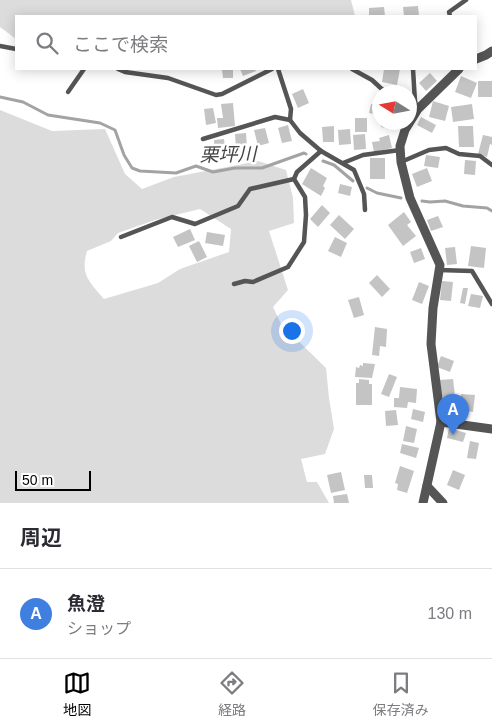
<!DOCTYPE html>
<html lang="ja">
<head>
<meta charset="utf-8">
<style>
  body { margin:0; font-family:Helvetica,"Noto Sans JP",sans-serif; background:#f2f2f3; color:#2b2b33 }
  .compass { position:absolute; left:372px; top:85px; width:45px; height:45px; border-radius:50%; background:#fff; box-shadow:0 2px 12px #0003; rotate:281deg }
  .scale { position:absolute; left:15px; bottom:12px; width:76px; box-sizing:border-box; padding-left:5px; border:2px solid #000; border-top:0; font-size:14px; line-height:18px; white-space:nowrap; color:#000; -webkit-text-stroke:4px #fff; paint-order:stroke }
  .you { position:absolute; left:291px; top:330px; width:18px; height:18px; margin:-12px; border:4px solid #fff; border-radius:50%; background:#1a73e8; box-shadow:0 0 0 8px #1a73e833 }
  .badge { display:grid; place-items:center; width:32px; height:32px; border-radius:50%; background:#000; color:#fff; font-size:16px; font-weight:700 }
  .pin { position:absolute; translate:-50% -41px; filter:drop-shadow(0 1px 2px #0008) }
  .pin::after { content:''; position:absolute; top:26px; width:18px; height:15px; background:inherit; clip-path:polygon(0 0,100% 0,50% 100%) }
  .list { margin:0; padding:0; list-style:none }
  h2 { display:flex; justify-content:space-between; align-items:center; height:65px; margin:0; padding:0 20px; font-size:21px }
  h2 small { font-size:16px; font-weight:400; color:#7c7c81 }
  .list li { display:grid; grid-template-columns:32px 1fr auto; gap:15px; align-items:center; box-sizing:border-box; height:90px; padding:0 20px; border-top:1px solid #e1e1e2 }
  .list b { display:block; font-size:19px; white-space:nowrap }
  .list p { margin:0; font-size:16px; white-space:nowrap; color:#7c7c81 }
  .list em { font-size:16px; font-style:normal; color:#7c7c81 }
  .icon { flex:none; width:28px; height:28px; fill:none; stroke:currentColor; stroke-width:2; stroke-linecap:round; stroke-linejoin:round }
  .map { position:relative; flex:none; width:492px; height:503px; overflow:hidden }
  .search { position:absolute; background:#fff; box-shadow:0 2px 12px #0003; left:15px; right:15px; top:15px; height:55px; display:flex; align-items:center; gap:12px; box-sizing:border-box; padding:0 18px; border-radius:0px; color:#7c7c81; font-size:19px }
  .sheet { height:155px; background:#fff }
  nav { display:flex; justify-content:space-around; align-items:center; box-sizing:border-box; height:70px; border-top:1px solid #e1e1e2; background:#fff; font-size:14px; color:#7c7c81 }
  nav a { display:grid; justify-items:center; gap:2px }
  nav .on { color:#000 }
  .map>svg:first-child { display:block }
  .green { fill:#dcdcdc; fill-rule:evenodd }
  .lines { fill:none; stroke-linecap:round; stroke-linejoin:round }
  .stream { stroke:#a3a3a3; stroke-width:3 }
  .building { fill:#c4c4c4 }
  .lane { stroke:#555; stroke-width:4.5 }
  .street { stroke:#555; stroke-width:9 }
  .labels { text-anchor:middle; stroke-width:5; stroke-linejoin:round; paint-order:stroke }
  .water-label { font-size:19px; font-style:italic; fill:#444; stroke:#fff }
</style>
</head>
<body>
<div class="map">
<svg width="492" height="503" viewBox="0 0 492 503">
  <rect width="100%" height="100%" fill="#fff"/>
  <g class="green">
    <polygon points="0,0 351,0 355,16 16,16 16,39 0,27"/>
    <path d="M0,110L52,131L105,129L125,174L142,189L174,177L258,161L286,170L293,198L294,223L269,231L288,290L273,307L281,324L326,368L329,398L334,429L325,454L301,459L307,482H317L329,503H0ZM200,209L231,229L229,252L180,269L158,283L104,299C89,281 80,275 87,251L111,241L118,233L155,220Z"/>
  </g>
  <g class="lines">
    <g class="stream">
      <polyline points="0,97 23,102 48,115 100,123 115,130 124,155 132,168 140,171 176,173 196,166 213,172 235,168 262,168 304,153 306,154"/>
      <polyline points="323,161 334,165 353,181"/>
      <polyline points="367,188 377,193 401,198"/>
      <polyline points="422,201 430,202 445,201 463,206 487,208 492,211"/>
    </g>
  </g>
  <g class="building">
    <polygon points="418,6 419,16 404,16 403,7"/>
    <polygon points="384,7 385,16 369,16 369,8"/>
    <polygon points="222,69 233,69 233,78 223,78"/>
    <polygon points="240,69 255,69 256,71 243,76"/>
    <polygon points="384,69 400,69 397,85 382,82"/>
    <polygon points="430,73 437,81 426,91 419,83"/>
    <polygon points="461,76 477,83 471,98 455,92"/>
    <rect x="478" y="81" width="14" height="16"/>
    <polygon points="303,89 309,103 298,108 292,94"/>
    <polygon points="433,101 449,106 445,121 429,117"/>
    <polygon points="233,103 235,126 218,128 217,118 223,118 221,104"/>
    <polygon points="371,104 380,105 380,115 369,113"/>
    <polygon points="472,104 474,119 453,122 451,107"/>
    <polygon points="213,108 216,123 206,125 204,109"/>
    <polygon points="421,117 436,125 432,133 417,125"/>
    <rect x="355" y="118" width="12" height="14"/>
    <polygon points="382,122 396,122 395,130 381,127"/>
    <polygon points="288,125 292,141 282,143 278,128"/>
    <polygon points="334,126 334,142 323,142 322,127"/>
    <polygon points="458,126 473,126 474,147 459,147"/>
    <polygon points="265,128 269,143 258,146 254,130"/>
    <polygon points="350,129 351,144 339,145 338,130"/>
    <polygon points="246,133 247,148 236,149 235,134"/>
    <polygon points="365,134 366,149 354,150 353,135"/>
    <polygon points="389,135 392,148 374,152 372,142 380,141 379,138"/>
    <polygon points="483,135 492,137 492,145 490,144 487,157 478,154"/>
    <polygon points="224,139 226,155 215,156 214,140"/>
    <polygon points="426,155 440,157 438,168 424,166"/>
    <rect x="370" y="158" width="15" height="21"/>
    <polygon points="465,160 476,161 475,175 464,174"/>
    <polygon points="311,168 327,178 323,186 325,188 321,196 302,184"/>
    <polygon points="427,168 432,181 417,187 412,174"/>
    <polygon points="340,184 352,187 350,196 338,193"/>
    <polygon points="322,205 330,213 318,227 310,219"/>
    <polygon points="404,212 411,222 407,225 416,236 403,246 388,225"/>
    <polygon points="339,215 354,229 345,239 330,225"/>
    <polygon points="438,216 443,227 431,231 427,220"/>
    <polygon points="190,229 195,240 178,247 173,237"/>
    <polygon points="207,232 225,235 223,246 205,243"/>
    <polygon points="335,237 347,243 341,257 328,251"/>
    <polygon points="199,241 207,257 197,262 189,246"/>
    <polygon points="471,246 486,248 484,268 468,266"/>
    <polygon points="455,247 457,264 447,265 445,248"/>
    <polygon points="421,248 425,259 414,263 410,252"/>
    <polygon points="377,275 390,289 382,297 369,283"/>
    <polygon points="442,281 453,282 451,301 440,300"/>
    <polygon points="419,282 429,286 422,304 412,300"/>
    <polygon points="463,288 468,288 465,304 460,303"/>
    <polygon points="471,294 483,296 480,308 468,306"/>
    <polygon points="359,297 364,315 354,318 348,300"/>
    <polygon points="375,327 387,329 386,347 380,346 379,356 372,355"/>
    <polygon points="441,356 454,361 450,372 437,367"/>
    <polygon points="363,363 375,364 372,378 355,377 356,367 359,368 360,365 363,366"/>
    <polygon points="389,374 397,377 389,397 381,394"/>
    <polygon points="359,379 369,380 369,384 372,384 372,405 356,405 356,383 359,383"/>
    <polygon points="453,379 455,396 441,397 439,380"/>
    <polygon points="400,387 417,389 416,403 408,402 407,408 394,407 394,398 399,398"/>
    <polygon points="461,394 475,395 473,412 459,410"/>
    <polygon points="413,409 425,412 423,422 411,419"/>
    <polygon points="396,410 398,425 386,426 385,411"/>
    <polygon points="406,426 417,429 414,443 403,441"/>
    <polygon points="449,428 466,433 463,442 447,438"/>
    <polygon points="470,441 479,443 476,459 467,458"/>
    <polygon points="402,444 419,448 416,458 400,453"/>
    <polygon points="400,466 414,471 407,493 397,490 398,484 395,483"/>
    <polygon points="453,470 465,475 459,490 447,485"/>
    <polygon points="341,472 345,490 331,493 327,475"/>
    <polygon points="364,475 372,475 373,488 365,488"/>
    <polygon points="347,494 349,503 334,503 333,496"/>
  </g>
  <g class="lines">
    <g class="lane">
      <polyline points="450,16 449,12 466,0"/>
      <polyline points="0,46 16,49"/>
      <polyline points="118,69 125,72 168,78 216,95 222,94 272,69"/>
      <polyline points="278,69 291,109 290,120 300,133 321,151 354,170 364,194 365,210"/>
      <polyline points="352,69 372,80 385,92"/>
      <polyline points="413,69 415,102"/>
      <polyline points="68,92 84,69"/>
      <polyline points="410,100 415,102 418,109"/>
      <polyline points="203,139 275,117 290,120"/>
      <polyline points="401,162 429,150 446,148 459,154 480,156 492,165"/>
      <polyline points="343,163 363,155 400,150"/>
      <polyline points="121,237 172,217 195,224 238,206 250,189 294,179"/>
      <polyline points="439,270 472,271 492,304"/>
      <polyline points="234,284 245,281 253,282 288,267 304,242 306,215 305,197 294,179 297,172 321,151"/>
    </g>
    <g class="street">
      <polyline points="476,59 486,55 492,51"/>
      <polyline points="441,422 492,429"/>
      <polyline points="427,486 443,503"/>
      <polyline points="423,503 441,422 431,344 433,308 440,265 410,198 401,162 400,146 405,130 418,109 459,69"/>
    </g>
  </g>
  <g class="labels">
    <g class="water-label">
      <text transform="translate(228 154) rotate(-1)" y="7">栗坪川</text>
    </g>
  </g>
</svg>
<svg class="compass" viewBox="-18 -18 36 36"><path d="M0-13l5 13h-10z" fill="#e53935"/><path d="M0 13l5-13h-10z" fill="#7c7c81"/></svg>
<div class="scale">50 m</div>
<div class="you"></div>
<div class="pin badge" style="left:453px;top:435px;background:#3f7fe0">A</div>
<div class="search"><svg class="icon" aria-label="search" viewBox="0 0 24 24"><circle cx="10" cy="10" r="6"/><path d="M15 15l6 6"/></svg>ここで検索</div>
</div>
<section class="sheet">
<h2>周辺<small></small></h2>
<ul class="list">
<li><span class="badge" style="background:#3f7fe0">A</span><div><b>魚澄</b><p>ショップ</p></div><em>130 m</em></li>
</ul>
</section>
<nav>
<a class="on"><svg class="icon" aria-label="map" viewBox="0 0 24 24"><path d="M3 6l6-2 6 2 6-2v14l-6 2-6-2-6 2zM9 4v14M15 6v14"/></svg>地図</a>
<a><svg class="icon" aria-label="directions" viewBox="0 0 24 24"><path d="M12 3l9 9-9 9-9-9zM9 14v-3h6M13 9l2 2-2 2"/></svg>経路</a>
<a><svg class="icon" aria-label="saved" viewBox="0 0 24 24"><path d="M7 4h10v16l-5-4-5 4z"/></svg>保存済み</a>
</nav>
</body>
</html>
